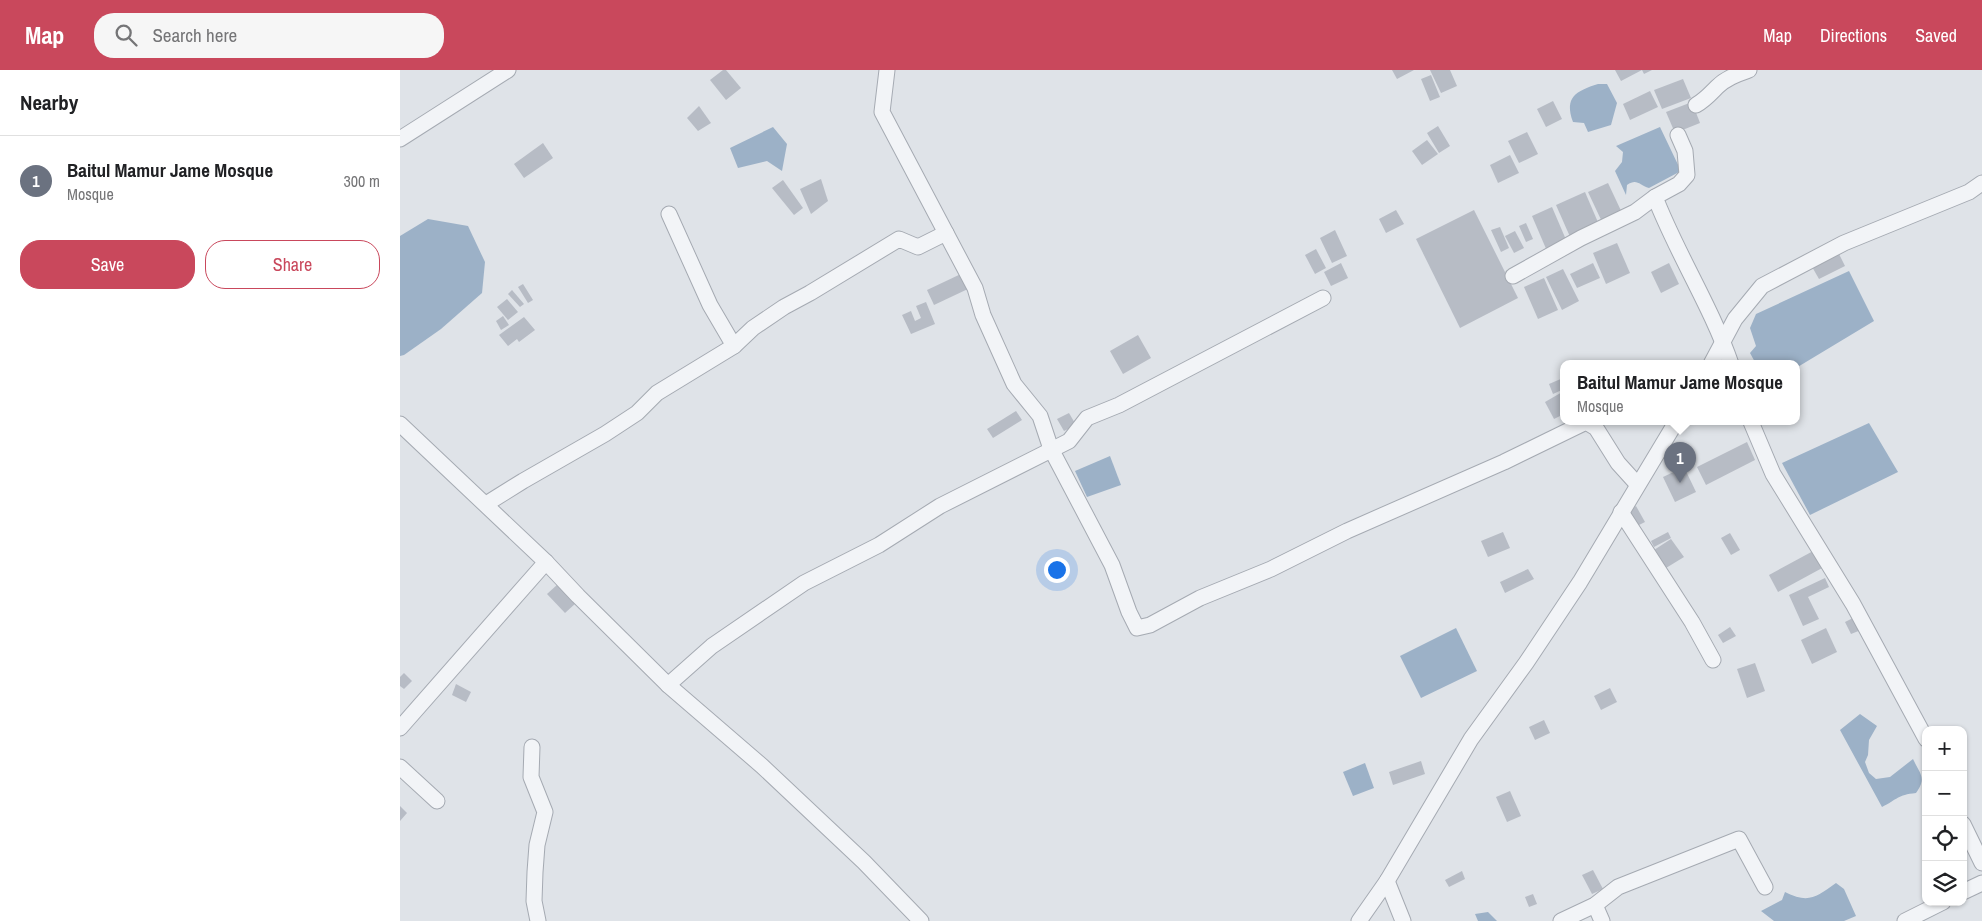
<!DOCTYPE html>
<html lang="en">
<head>
<meta charset="utf-8">
<style>
  body { margin:0; font-family:"Archivo Narrow",sans-serif; background:#f6f6f6; color:#202124 }
  .controls { position:absolute; right:15px; bottom:15px; display:grid; overflow:hidden; border-radius:10px; box-shadow:0 1px 4px #0004 }
  .controls button { width:45px; height:45px; display:grid; place-items:center; padding:0; border:0; border-bottom:1px solid #e0e0e0; background:#fff; color:#202124; font:25px sans-serif }
  .you { position:absolute; left:656px; top:499px; width:18px; height:18px; margin:-12px; border:4px solid #fff; border-radius:50%; background:#1a73e8; box-shadow:0 0 0 8px #1a73e833 }
  .badge { display:grid; place-items:center; width:32px; height:32px; border-radius:50%; background:#c9485c; color:#fff; font-size:16px; font-weight:700 }
  .pin { position:absolute; translate:-50% -41px; filter:drop-shadow(0 1px 2px #0008) }
  .pin::after { content:''; position:absolute; top:26px; width:18px; height:15px; background:inherit; clip-path:polygon(0 0,100% 0,50% 100%) }
  .popup { position:absolute; left:1160px; top:290px; width:240px; height:65px; box-sizing:border-box; display:grid; place-content:center; border-radius:10px; background:#fff; filter:drop-shadow(0 1px 4px #0005); font-size:16px; white-space:nowrap; color:#757577 }
  .popup b { font-size:19px; color:#202124 }
  .popup::after { content:''; position:absolute; left:50%; top:100%; margin-left:-10px; border:10px solid transparent; border-top-color:#fff }
  .list { margin:0; padding:0; list-style:none }
  h2 { display:flex; justify-content:space-between; align-items:center; height:65px; margin:0; padding:0 20px; font-size:21px }
  h2 small { font-size:16px; font-weight:400; color:#757577 }
  .list li { display:grid; grid-template-columns:32px 1fr auto; gap:15px; align-items:center; box-sizing:border-box; height:90px; padding:0 20px; border-top:1px solid #e0e0e0 }
  .list b { display:block; font-size:19px; white-space:nowrap }
  .list p { margin:0; font-size:16px; white-space:nowrap; color:#757577 }
  .list em { font-size:16px; font-style:normal; color:#757577 }
  .actions { display:flex; gap:10px; padding:15px 20px }
  .actions a { flex:1; padding:11px 0; border:1px solid #c9485c; border-radius:20px; text-align:center; font-size:18px; color:#c9485c }
  .actions .main { background:#c9485c; color:#fff }
  .icon { flex:none; width:28px; height:28px; fill:none; stroke:currentColor; stroke-width:2; stroke-linecap:round; stroke-linejoin:round }
  .map { position:relative; flex:none; width:1582px; height:851px; overflow:hidden }
  header { display:flex; align-items:center; gap:30px; box-sizing:border-box; height:70px; padding:0 25px; background:#c9485c; color:#fff }
  header strong { font-size:24px }
  nav { display:flex; gap:28px; margin-inline-start:auto; font-size:18px }
  .search { width:350px; height:45px; background:#f6f6f6; display:flex; align-items:center; gap:12px; box-sizing:border-box; padding:0 18px; border-radius:20px; color:#757577; font-size:19px }
  main { display:flex }
  aside { flex:1; background:#fff }
  .map>svg:first-child { display:block }
  .water { fill:#9cb1c7 }
  .building { fill:#b7bcc5 }
  .lines { fill:none; stroke-linecap:round; stroke-linejoin:round }
  .minor-casing { stroke:#a5aab2; stroke-width:17 }
  .minor { stroke:#f2f4f7; stroke-width:15 }
</style>
</head>
<body>
<header>
<strong>Map</strong>
<div class="search"><svg class="icon" aria-label="search" viewBox="0 0 24 24"><circle cx="10" cy="10" r="6"/><path d="M15 15l6 6"/></svg>Search here</div>
<nav><a>Map</a><a>Directions</a><a>Saved</a></nav>
</header>
<main>
<aside>
<h2>Nearby<small></small></h2>
<ul class="list">
<li><span class="badge" style="background:#6b7280">1</span><div><b>Baitul Mamur Jame Mosque</b><p>Mosque</p></div><em>300 m</em></li>
</ul>
<div class="actions"><a class="main">Save</a><a>Share</a></div>
</aside>
<div class="map">
<svg width="1582" height="851" viewBox="0 0 1582 851">
  <rect width="100%" height="100%" fill="#dfe3e8"/>
  <g class="water">
    <path d="M1198,14H1207L1217,33L1211,55L1188,62L1184,53L1173,52C1164,27 1176,21 1198,14Z"/>
    <polygon points="373,57 387,74 382,101 367,91 338,98 330,78"/>
    <path d="M1260,57L1281,101L1249,118C1239,115 1237,108 1227,115L1226,125L1215,101L1222,92L1223,82L1216,76Z"/>
    <polygon points="28,149 68,156 85,192 82,223 41,259 4,285 0,286 0,166"/>
    <polygon points="1449,201 1474,251 1396,298 1396,294 1356,294 1350,283 1356,276 1350,258 1356,244"/>
    <polygon points="1469,353 1498,402 1410,445 1382,393"/>
    <polygon points="710,386 721,415 687,427 675,401"/>
    <polygon points="1056,558 1077,601 1021,628 1000,586"/>
    <path d="M1460,644L1477,656L1469,670L1468,685L1465,692L1469,703L1476,709L1490,707L1513,689C1520,704 1527,708 1516,723C1497,725 1498,729 1482,737L1440,660Z"/>
    <polygon points="965,693 974,718 953,726 943,702"/>
    <path d="M1436,813L1444,819L1456,846L1444,851H1374L1361,841L1382,830L1385,822C1409,834 1416,827 1436,813Z"/>
    <polygon points="1088,842 1097,851 1078,851 1075,844"/>
  </g>
  <g class="building">
    <polygon points="323,0 326,0 341,18 326,30 310,10"/>
    <polygon points="992,0 1014,0 997,9"/>
    <polygon points="1030,0 1050,0 1057,16 1041,23"/>
    <polygon points="1215,0 1252,0 1244,4 1242,0 1221,11"/>
    <polygon points="1031,5 1040,27 1030,31 1021,9"/>
    <polygon points="1283,9 1291,28 1262,39 1254,20"/>
    <polygon points="1250,21 1258,37 1230,50 1223,34"/>
    <polygon points="1153,31 1162,49 1146,57 1137,39"/>
    <polygon points="1292,32 1300,53 1275,63 1266,42"/>
    <polygon points="299,36 311,53 298,61 287,48"/>
    <polygon points="1038,56 1050,76 1039,83 1027,63"/>
    <polygon points="1127,62 1138,84 1119,93 1108,71"/>
    <polygon points="1027,70 1038,84 1022,95 1012,81"/>
    <polygon points="143,73 153,88 124,108 114,94"/>
    <polygon points="1110,85 1119,103 1098,113 1090,95"/>
    <polygon points="421,109 428,131 411,144 400,119"/>
    <polygon points="383,110 403,138 394,145 372,118"/>
    <polygon points="1208,113 1223,145 1203,154 1188,122"/>
    <polygon points="1185,122 1200,157 1171,169 1156,135"/>
    <polygon points="1152,137 1167,172 1147,181 1132,146"/>
    <polygon points="996,140 1004,154 986,163 979,149"/>
    <polygon points="1074,140 1118,228 1060,258 1016,169"/>
    <polygon points="1126,153 1133,169 1126,172 1119,156"/>
    <polygon points="1100,157 1109,178 1101,182 1091,160"/>
    <polygon points="935,160 947,186 932,193 920,168"/>
    <polygon points="1115,161 1124,178 1114,183 1105,166"/>
    <polygon points="1217,173 1230,203 1206,214 1193,183"/>
    <polygon points="916,179 926,198 915,204 905,185"/>
    <polygon points="1438,182 1445,196 1419,209 1411,195"/>
    <polygon points="941,193 948,208 931,216 924,202"/>
    <polygon points="1193,193 1200,208 1177,218 1170,204"/>
    <polygon points="1269,193 1279,214 1261,223 1251,202"/>
    <polygon points="1163,199 1179,231 1162,240 1146,207"/>
    <polygon points="563,203 570,218 534,235 527,220"/>
    <polygon points="1144,208 1158,240 1138,249 1124,217"/>
    <polygon points="123,214 133,230 128,233 118,217"/>
    <polygon points="112,220 124,234 120,237 108,224"/>
    <polygon points="107,229 118,242 108,250 97,237"/>
    <polygon points="526,232 535,254 511,264 502,245 511,241 515,251 521,248 516,236"/>
    <polygon points="103,246 109,255 101,260 96,251"/>
    <polygon points="124,247 135,260 119,272 117,269 108,276 99,265"/>
    <polygon points="738,265 751,288 723,304 710,281"/>
    <polygon points="1163,308 1164,319 1153,324 1149,314"/>
    <polygon points="1164,321 1164,344 1154,349 1145,332"/>
    <polygon points="616,341 622,350 593,368 587,359"/>
    <polygon points="669,343 676,355 664,361 657,349"/>
    <polygon points="1347,372 1355,390 1306,415 1297,397"/>
    <polygon points="1284,397 1296,422 1275,432 1263,407"/>
    <polygon points="1236,436 1245,452 1235,457 1227,442"/>
    <polygon points="1103,462 1110,478 1088,487 1081,471"/>
    <polygon points="1268,462 1271,468 1254,477 1251,471"/>
    <polygon points="1330,463 1340,480 1331,485 1321,468"/>
    <polygon points="1271,469 1284,487 1266,498 1254,480"/>
    <polygon points="1415,480 1424,497 1378,522 1369,505"/>
    <polygon points="1128,499 1134,509 1105,523 1100,512"/>
    <polygon points="1425,508 1429,517 1408,527 1419,549 1403,556 1389,525"/>
    <polygon points="158,514 176,533 165,543 147,524"/>
    <polygon points="1455,547 1461,560 1451,564 1445,552"/>
    <polygon points="1330,557 1336,566 1323,573 1318,565"/>
    <polygon points="1426,558 1437,582 1412,594 1401,570"/>
    <polygon points="1355,593 1365,621 1347,628 1337,599"/>
    <polygon points="4,603 12,611 4,619 0,616 0,607"/>
    <polygon points="56,614 71,622 66,632 52,625"/>
    <polygon points="1210,618 1217,632 1201,640 1194,626"/>
    <polygon points="1144,650 1150,663 1135,670 1129,657"/>
    <polygon points="1021,691 1025,704 993,715 989,702"/>
    <polygon points="1110,721 1121,746 1107,752 1096,727"/>
    <polygon points="0,736 7,743 0,751"/>
    <polygon points="1193,800 1203,819 1192,824 1182,805"/>
    <polygon points="1062,801 1065,809 1049,817 1045,810"/>
    <polygon points="1133,824 1137,834 1129,837 1125,827"/>
  </g>
  <g class="lines">
    <g class="minor-casing">
      <g id="minor">
        <polyline points="487,0 482,42 575,218 583,245 614,314 640,346 651,379 712,495 729,542 737,558 750,555 800,528 871,499 947,461 1104,392 1186,352 1196,358 1218,393 1237,414"/>
        <path d="M1296,35C1305,30 1310,24 1317,17C1326,8 1338,4 1349,0"/>
        <path d="M1278,65L1285,81L1287,105L1279,114L1255,127C1277,184 1311,236 1331,294"/>
        <polyline points="0,69 108,0"/>
        <polyline points="269,144 310,235 334,276"/>
        <polyline points="1113,206 1181,168 1235,142 1255,127"/>
        <polyline points="1311,294 1335,249 1362,216 1444,173 1569,122 1582,113"/>
        <polyline points="1351,352 1373,404 1453,534 1526,669"/>
        <polyline points="0,354 146,492 178,526 268,615 362,696 464,792 521,851"/>
        <polyline points="86,434 123,411 205,364 237,343 257,323 334,276 353,258 384,237 410,223 499,169 518,177 546,163"/>
        <polyline points="1221,442 1292,552 1313,590"/>
        <polyline points="268,615 312,576 404,513 479,475 540,436 669,371 687,348 719,335 923,228"/>
        <polyline points="0,658 146,492"/>
        <polyline points="132,677 131,707 145,742 137,775 135,802 134,831 138,851"/>
        <polyline points="0,697 37,731"/>
        <polyline points="1563,754 1582,793"/>
        <polyline points="987,811 1003,851"/>
        <polyline points="1563,822 1582,813"/>
        <polyline points="1195,835 1202,851"/>
        <polyline points="959,851 987,811 1071,669 1126,593 1180,512 1276,352"/>
        <polyline points="1161,851 1195,835 1218,817 1339,769 1365,817"/>
        <polyline points="1505,851 1543,832"/>
      </g>
    </g>
    <use href="#minor" class="minor"/>
  </g>
</svg>
<div class="controls">
<button>+</button>
<button>−</button>
<button><svg class="icon" aria-label="locate" viewBox="0 0 24 24"><circle cx="12" cy="12" r="6"/><path d="M12 2v4M12 18v4M2 12h4M18 12h4"/></svg></button>
<button><svg class="icon" aria-label="layers" viewBox="0 0 24 24"><path d="M12 4l9 5-9 5-9-5zM3 14l9 5 9-5"/></svg></button>
</div>
<div class="you"></div>
<div class="pin badge" style="left:1280px;top:413px;background:#6b7280">1</div>
<div class="popup"><b>Baitul Mamur Jame Mosque</b>Mosque</div>
</div>
</main>
</body>
</html>
